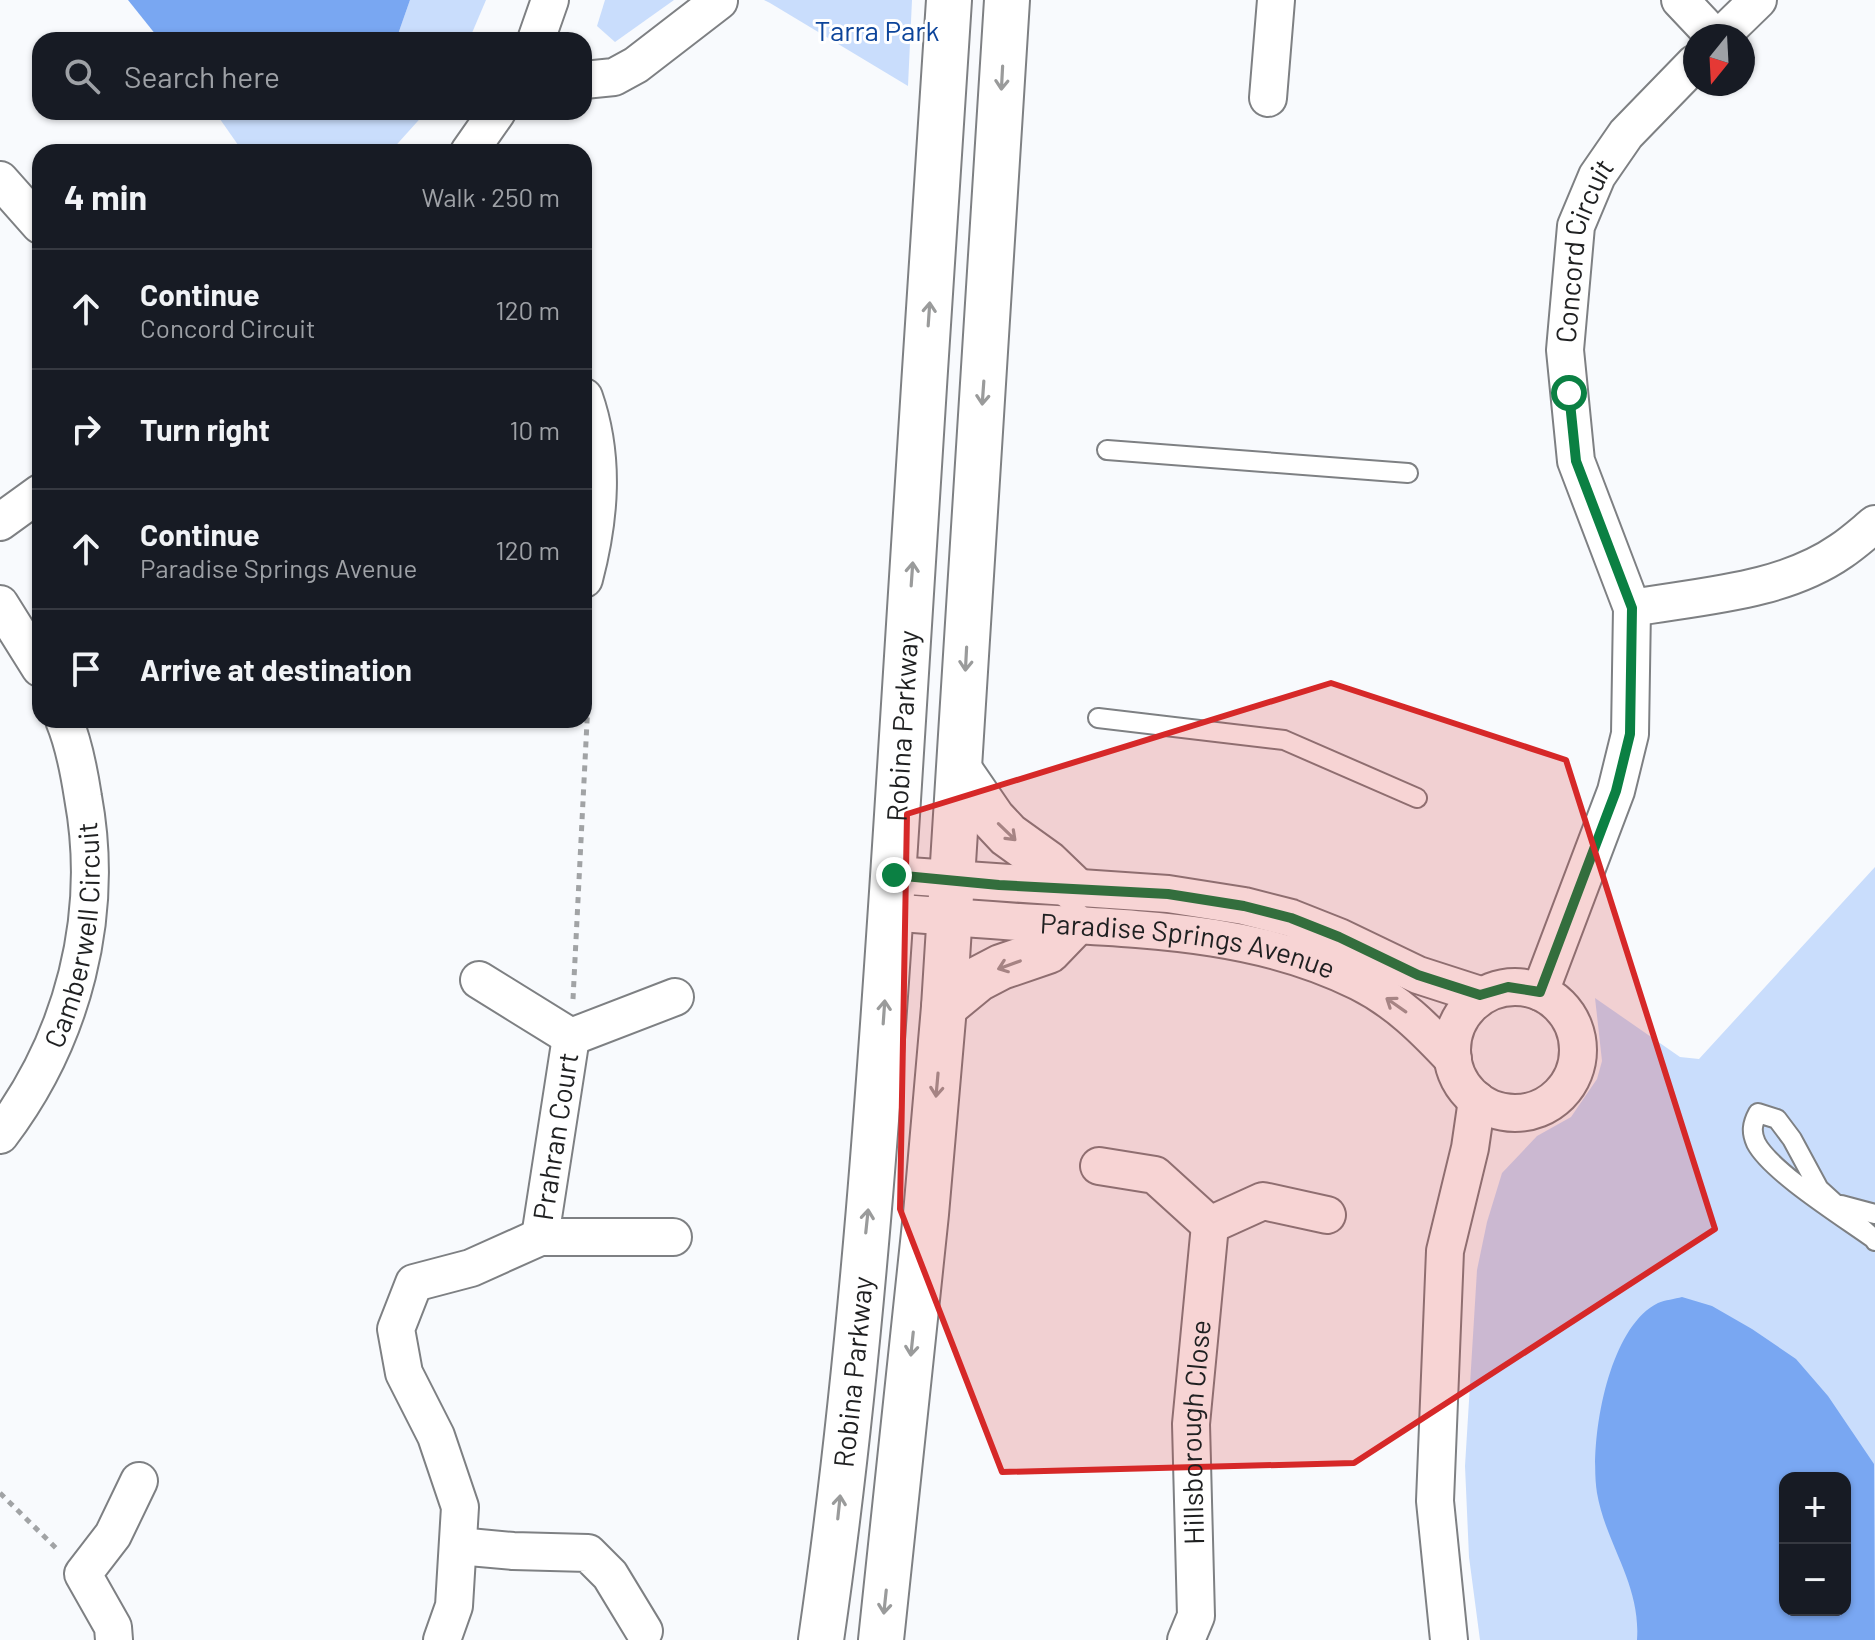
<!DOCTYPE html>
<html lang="en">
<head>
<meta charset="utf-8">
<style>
  body { margin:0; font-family:Barlow,sans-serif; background:#20242c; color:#f1f3f6 }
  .controls { position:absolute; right:24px; bottom:24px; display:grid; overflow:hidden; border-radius:16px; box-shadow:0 2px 6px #0004 }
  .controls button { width:72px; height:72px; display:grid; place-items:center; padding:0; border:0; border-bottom:2px solid #363941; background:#171b24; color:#f1f3f6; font:40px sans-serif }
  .compass { position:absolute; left:1683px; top:24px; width:72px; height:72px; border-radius:50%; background:#171b24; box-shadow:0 2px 6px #0004; rotate:198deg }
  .stop { position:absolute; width:24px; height:24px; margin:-18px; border:6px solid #0b8043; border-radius:50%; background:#fff }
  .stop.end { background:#0b8043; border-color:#fff; box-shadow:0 2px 8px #0008 }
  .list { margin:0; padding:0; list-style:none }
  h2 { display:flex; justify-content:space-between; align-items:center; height:104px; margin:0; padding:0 32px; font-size:34px }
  h2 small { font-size:26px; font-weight:400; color:#9ea1a6 }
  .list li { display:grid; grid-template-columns:52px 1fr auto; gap:24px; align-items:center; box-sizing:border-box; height:120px; padding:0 32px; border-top:2px solid #363941 }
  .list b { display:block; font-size:30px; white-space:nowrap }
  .list p { margin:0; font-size:26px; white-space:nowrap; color:#9ea1a6 }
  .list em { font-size:26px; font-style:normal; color:#9ea1a6 }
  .icon { flex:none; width:44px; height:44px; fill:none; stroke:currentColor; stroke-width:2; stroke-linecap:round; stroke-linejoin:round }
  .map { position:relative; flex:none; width:1875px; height:1640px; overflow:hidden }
  .search { position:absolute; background:#171b24; box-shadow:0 2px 6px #0004; left:32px; top:32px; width:560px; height:88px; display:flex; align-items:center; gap:20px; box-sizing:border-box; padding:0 28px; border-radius:24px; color:#9ea1a6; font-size:30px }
  .panel { position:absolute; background:#171b24; box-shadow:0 2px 6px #0004; left:32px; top:144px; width:560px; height:584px; border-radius:24px }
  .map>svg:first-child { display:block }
  .green { fill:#c9ddfc; fill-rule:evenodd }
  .water { fill:#79a7f2; fill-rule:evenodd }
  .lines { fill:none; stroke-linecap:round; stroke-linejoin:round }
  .service-casing { stroke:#7e8083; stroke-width:22 }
  .minor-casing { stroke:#7e8083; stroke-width:40 }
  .primary-casing { stroke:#7e8083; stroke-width:48 }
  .path { stroke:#a1a3a5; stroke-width:5; stroke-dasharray:6 6; stroke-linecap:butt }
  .service { stroke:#fff; stroke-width:18 }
  .minor { stroke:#fff; stroke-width:36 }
  .primary { stroke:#fff; stroke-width:44 }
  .oneway { stroke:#9a9b9b }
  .route { stroke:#0b8043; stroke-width:10 }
  .marked { fill:#d62828; fill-opacity:0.2; stroke:#d62828; stroke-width:6; stroke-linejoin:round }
  .labels { text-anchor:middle; stroke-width:6; stroke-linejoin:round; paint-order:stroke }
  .park-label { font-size:28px; fill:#0c449a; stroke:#fff }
  .street-label { font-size:28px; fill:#1f2021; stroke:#fff }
</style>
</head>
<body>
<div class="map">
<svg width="1875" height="1640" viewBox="0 0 1875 1640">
  <rect width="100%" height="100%" fill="#f8fafd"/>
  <g class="green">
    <polygon points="410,0 486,0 469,40 396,40"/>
    <polygon points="605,0 674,0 615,42 597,26"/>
    <polygon points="764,0 912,0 908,86 770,3"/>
    <polygon points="215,112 426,112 390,152 243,152"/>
    <path d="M1875,867V1640H1480L1469,1557L1465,1466L1477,1270L1487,1222L1502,1173L1537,1136L1571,1117L1597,1079L1602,1061L1595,998L1680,1057L1699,1059ZM1785,1478H1845V1610H1785Z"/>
  </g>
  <g class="water">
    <polygon points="128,0 410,0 396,40 160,40"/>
    <path d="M1682,1297L1712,1306L1752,1329L1796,1359L1828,1396L1874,1464L1875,1640H1637C1641,1584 1606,1545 1597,1493C1589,1443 1607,1328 1658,1303C1665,1300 1675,1299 1682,1297ZM1785,1478H1845V1610H1785Z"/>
  </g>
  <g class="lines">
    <g class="service-casing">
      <g id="service">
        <polyline points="1107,450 1408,473"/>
        <polyline points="1098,718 1284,740 1417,798"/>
        <polyline points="1841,1205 1875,1214"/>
        <path d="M1874,1239C1845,1218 1771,1172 1756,1143C1751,1132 1752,1124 1758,1113L1777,1119L1792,1139L1819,1189L1874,1239L1875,1241"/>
      </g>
    </g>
    <g class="minor-casing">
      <g id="minor">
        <polyline points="1680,0 1714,36"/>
        <polyline points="1721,36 1758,0"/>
        <polyline points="536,40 550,0"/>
        <polyline points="584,80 614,77 636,65 719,1"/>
        <polyline points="1268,98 1276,0"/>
        <polyline points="469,152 497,112"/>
        <polyline points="0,180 40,225"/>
        <path d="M584,397C605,457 600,518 584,579"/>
        <polyline points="0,522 40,493"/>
        <polyline points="0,604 40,668"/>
        <path d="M1632,608C1701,596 1782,592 1841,551C1853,543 1864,533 1875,524"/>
        <polyline points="894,875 1168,894 1244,906 1291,918 1339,937 1418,975 1480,995"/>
        <path id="s1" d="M892,912C934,916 977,919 1019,922C1133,929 1254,929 1359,982C1397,1001 1424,1028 1453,1059"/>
        <polyline points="479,980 571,1037 675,997"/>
        <circle cx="1515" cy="1050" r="63"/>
        <path id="s2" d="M1540,992L1616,791L1630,734L1632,608L1576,461L1565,350L1576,226L1597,176L1626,134L1695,63"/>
        <path id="s3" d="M0,1135C73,1039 105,916 83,797C79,771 74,744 64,720"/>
        <polyline points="1099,1166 1155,1175 1210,1225 1263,1201 1327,1215"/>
        <path id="s4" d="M540,1237L571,1037"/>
        <polyline points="458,1546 513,1551 588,1553 610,1575 644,1631"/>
        <polyline points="114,1640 113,1627 83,1574 113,1535 139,1481"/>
        <polyline points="442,1640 454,1606 460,1507 436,1436 404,1373 396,1329 414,1283 471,1268 540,1237 673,1237"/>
        <path id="s5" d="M1186,1640L1196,1616L1191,1424L1210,1225"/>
        <polyline points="1449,1640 1435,1501 1445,1251 1470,1148 1477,1100"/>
      </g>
    </g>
    <g class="primary-casing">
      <g id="primary">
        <polyline points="960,771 993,819 1008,835 1047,863 1073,888"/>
        <polyline points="944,1007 978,979 1001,967 1048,951 1073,925"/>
        <path id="s6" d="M821,1640C862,1358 881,1068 899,784C915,523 932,261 949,0"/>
        <polyline points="881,1640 926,1214 944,1007 1007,0"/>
      </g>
    </g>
    <g class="path">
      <polyline points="573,999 588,702 584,685"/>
      <polyline points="0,1493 59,1551"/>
    </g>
    <use href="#service" class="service"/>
    <use href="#minor" class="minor"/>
    <use href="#primary" class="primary"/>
  </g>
  <defs><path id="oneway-shaft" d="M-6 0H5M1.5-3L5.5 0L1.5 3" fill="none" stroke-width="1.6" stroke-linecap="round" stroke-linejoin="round" transform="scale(2)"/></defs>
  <g class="oneway">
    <use href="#oneway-shaft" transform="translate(1002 78) rotate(93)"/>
    <use href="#oneway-shaft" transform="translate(929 314) rotate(-86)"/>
    <use href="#oneway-shaft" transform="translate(983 393) rotate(94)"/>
    <use href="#oneway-shaft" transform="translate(912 574) rotate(-86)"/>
    <use href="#oneway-shaft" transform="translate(966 659) rotate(93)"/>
    <use href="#oneway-shaft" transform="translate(1007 832) rotate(44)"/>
    <use href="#oneway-shaft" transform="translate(1009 965) rotate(160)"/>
    <use href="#oneway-shaft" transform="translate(1396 1005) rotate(-145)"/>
    <use href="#oneway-shaft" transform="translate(884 1012) rotate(-86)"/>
    <use href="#oneway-shaft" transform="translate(937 1085) rotate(95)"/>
    <use href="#oneway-shaft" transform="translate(867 1221) rotate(-84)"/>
    <use href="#oneway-shaft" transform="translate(912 1344) rotate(96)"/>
    <use href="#oneway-shaft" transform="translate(839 1507) rotate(-84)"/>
    <use href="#oneway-shaft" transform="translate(885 1602) rotate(96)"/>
  </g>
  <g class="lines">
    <polyline class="route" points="894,875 999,885 1168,894 1244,906 1291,918 1339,937 1418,975 1480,995 1508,987 1540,992 1616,791 1630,734 1632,608 1576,461 1569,393"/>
  </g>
  <path class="marked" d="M1331,683L1566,760L1715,1229L1354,1463L1002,1472L900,1209L907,814Z"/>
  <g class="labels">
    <g class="park-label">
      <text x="877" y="41">Tarra Park</text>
    </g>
    <g class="street-label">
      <text dy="10" stroke="none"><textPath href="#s2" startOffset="770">Concord Circuit</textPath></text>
      <text dy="10" stroke="none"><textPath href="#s6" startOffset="918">Robina Parkway</textPath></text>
      <text dy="10" stroke="none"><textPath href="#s3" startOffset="218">Camberwell Circuit</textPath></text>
      <text dy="10" stroke="none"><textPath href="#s1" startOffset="298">Paradise Springs Avenue</textPath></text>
      <text dy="10" stroke="none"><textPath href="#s4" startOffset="102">Prahran Court</textPath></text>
      <text dy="10" stroke="none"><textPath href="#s6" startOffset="270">Robina Parkway</textPath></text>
      <text dy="10" stroke="none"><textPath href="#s5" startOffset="210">Hillsborough Close</textPath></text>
    </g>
  </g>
</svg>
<div class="controls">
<button>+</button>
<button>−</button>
</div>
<svg class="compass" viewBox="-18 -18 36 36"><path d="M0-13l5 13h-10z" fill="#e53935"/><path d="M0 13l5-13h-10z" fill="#9ea1a6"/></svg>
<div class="stop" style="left:1569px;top:393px"></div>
<div class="stop end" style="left:894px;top:875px"></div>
<div class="search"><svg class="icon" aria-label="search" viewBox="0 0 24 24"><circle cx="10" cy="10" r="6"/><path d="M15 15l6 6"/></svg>Search here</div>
<section class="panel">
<h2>4 min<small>Walk · 250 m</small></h2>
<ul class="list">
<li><svg class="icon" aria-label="ahead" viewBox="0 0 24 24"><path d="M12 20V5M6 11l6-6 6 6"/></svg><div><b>Continue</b><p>Concord Circuit</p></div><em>120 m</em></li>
<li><svg class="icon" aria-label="right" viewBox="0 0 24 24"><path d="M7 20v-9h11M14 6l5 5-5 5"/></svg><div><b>Turn right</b></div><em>10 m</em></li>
<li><svg class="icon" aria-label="ahead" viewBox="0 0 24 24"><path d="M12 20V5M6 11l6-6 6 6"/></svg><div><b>Continue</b><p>Paradise Springs Avenue</p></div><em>120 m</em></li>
<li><svg class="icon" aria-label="arrive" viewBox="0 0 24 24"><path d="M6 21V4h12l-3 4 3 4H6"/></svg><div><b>Arrive at destination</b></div></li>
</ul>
</section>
</div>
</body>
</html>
